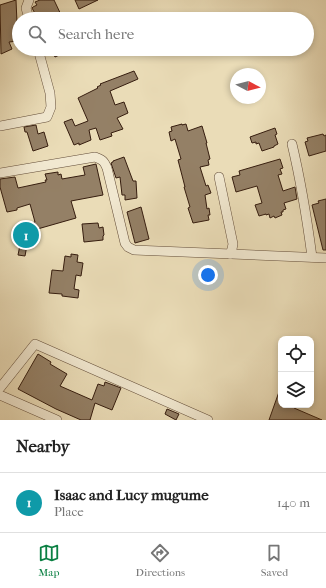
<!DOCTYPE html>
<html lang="en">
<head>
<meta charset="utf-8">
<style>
  body { margin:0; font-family:"IM FELL French Canon",serif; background:#f2f2f2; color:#222 }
  .controls { position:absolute; right:12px; bottom:12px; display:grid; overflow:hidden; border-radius:8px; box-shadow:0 2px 6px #0003 }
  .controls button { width:36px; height:36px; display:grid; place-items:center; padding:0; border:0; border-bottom:1px solid #e0e0e0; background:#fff; color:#222; font:20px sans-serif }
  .compass { position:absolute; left:230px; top:68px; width:36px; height:36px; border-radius:50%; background:#fff; box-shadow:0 2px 6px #0003; rotate:97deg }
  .you { position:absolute; left:208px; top:275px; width:14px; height:14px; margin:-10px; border:3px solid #fff; border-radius:50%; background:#1a73e8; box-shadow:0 0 0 6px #1a73e833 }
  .badge { display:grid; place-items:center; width:26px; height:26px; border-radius:50%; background:#0b8043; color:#fff; font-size:13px; font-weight:700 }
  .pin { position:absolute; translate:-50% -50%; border:2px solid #fff; box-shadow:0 1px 4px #0006 }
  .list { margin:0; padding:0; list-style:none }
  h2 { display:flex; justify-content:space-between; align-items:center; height:52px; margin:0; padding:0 16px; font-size:17px }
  h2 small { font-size:13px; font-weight:400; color:#767676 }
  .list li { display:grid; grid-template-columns:26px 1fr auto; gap:12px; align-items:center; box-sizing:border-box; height:60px; padding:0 16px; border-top:1px solid #e0e0e0 }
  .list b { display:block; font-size:15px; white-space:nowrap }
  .list p { margin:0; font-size:13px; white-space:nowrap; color:#767676 }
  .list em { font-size:13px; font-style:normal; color:#767676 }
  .icon { flex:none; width:22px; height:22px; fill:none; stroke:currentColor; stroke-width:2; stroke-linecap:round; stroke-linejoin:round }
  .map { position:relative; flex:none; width:326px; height:420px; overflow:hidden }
  .search { position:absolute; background:#fff; box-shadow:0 2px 6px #0003; left:12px; right:12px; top:12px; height:44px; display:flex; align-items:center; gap:10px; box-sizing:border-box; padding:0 14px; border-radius:22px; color:#767676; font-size:15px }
  .sheet { height:112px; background:#fff }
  nav { display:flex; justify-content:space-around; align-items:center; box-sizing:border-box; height:56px; border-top:1px solid #e0e0e0; background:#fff; font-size:11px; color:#767676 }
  nav a { display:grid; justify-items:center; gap:2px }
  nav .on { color:#0b8043 }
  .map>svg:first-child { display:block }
  .building { fill:#948066; stroke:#361d0f }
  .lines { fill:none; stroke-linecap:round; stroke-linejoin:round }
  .minor-casing { stroke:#634d39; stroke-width:10 }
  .minor { stroke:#f1e8d0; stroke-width:9 }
</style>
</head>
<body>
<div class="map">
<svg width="326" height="420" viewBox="0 0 326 420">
  <rect width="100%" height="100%" fill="#eadcb7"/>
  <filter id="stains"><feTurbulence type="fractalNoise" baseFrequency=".005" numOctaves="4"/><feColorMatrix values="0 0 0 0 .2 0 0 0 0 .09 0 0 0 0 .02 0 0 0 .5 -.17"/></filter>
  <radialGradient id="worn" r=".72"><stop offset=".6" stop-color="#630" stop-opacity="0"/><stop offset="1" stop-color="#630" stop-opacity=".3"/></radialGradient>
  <g class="building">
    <polygon points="16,0 17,23 19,23 18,41 9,42 12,49 1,54 0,5"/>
    <polygon points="40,0 54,0 63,19 38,19 32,8 33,7 37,5 35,2"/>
    <polygon points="75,0 98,0 79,9"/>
    <polygon points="51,49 72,49 55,57"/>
    <polygon points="134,71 138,79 110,91 115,105 124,102 128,113 117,118 123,129 111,133 112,136 100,140 96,128 89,130 91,140 79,145 79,143 74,145 64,122 72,119 75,126 88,121 78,98 98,88 97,87 101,85 100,84"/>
    <polygon points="182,124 182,125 186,124 188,131 202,126 207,143 206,143 210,159 208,160 209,165 200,167 206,186 208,185 211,193 205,195 207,209 209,208 210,215 208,215 209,220 193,223 188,208 190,207 184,187 185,187 178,160 181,159 175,139 171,141 169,132 172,131 171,127"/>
    <polygon points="36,125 38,134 44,132 48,146 33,151 27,132 25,132 24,127"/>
    <polygon points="275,128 277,134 275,135 278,144 274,146 274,147 262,151 259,143 256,144 256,142 252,143 250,137"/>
    <polygon points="323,134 324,136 326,135 326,151 309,156 305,142 308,141 307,138"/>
    <polygon points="124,157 133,181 136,181 137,198 125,200 125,195 122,195 120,177 116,178 111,163 113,162 113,161"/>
    <polygon points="280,159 283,168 280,169 282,174 278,175 283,191 295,187 297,199 284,203 286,209 283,210 283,212 281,212 282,215 275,218 274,216 270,218 269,214 266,215 266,214 259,216 255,205 262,203 257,186 236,192 232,177 240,175 239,171"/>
    <polygon points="96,164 103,195 71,201 76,218 34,230 36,241 28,244 28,245 27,245 25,256 18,255 20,245 14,228 35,222 30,204 17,208 17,210 7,212 0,187 0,179 15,177 18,188 46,182 45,180 47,180 45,174 58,172 58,175 61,174 62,179 85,175 83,167"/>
    <polygon points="326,199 326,250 323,250 312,205 319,203 318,201"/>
    <polygon points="141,207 149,239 135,243 127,212"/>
    <polygon points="98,223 99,228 103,227 104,235 103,236 103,240 84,242 82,224"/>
    <polygon points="71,254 78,255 77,262 83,263 81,276 76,275 74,289 79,290 78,298 62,296 62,294 49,293 52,270 63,271 65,256 71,257"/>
    <polygon points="38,354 51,362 50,364 67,374 60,386 92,400 98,384 104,386 105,382 121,388 112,410 95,403 90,420 81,420 56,409 18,389"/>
    <polygon points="280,389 281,405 295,405 294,408 322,420 269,420"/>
    <polygon points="167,409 179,414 176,420 165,414"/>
  </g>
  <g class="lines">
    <g class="minor-casing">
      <g id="minor">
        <polyline points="29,0 26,8 29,19"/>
        <polyline points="0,126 47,117 51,107 50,93 38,49"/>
        <path d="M292,144C301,182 307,219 312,257"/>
        <path d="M0,173L95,157C103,160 104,161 107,168L125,243L128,247L134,250L326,258"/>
        <polyline points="219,177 233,244 232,249 230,254"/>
        <polyline points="0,388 35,344 208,420"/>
        <polyline points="0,395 57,420"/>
      </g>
    </g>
    <use href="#minor" class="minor"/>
  </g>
  <rect width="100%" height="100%" filter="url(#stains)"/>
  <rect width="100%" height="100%" fill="url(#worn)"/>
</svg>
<div class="controls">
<button><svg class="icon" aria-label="locate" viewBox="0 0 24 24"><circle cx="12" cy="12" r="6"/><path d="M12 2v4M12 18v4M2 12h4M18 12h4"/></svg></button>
<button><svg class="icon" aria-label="layers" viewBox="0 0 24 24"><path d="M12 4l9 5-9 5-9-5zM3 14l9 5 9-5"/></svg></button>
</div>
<svg class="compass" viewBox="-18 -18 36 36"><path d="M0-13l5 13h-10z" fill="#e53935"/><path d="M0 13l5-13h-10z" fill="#767676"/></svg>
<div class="you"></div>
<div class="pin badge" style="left:26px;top:235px;background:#0f9aa8">1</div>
<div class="search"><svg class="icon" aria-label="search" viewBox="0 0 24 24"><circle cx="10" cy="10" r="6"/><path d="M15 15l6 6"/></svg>Search here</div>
</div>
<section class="sheet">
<h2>Nearby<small></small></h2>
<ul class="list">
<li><span class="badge" style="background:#0f9aa8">1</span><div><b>Isaac and Lucy mugume</b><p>Place</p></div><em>140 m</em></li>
</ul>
</section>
<nav>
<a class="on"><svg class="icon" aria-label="map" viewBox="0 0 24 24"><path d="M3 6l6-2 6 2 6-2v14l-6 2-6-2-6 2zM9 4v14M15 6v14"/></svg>Map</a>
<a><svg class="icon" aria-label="directions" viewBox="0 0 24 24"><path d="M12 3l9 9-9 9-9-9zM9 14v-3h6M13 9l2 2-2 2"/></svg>Directions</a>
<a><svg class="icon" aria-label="saved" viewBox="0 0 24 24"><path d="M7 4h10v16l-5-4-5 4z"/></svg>Saved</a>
</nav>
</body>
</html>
